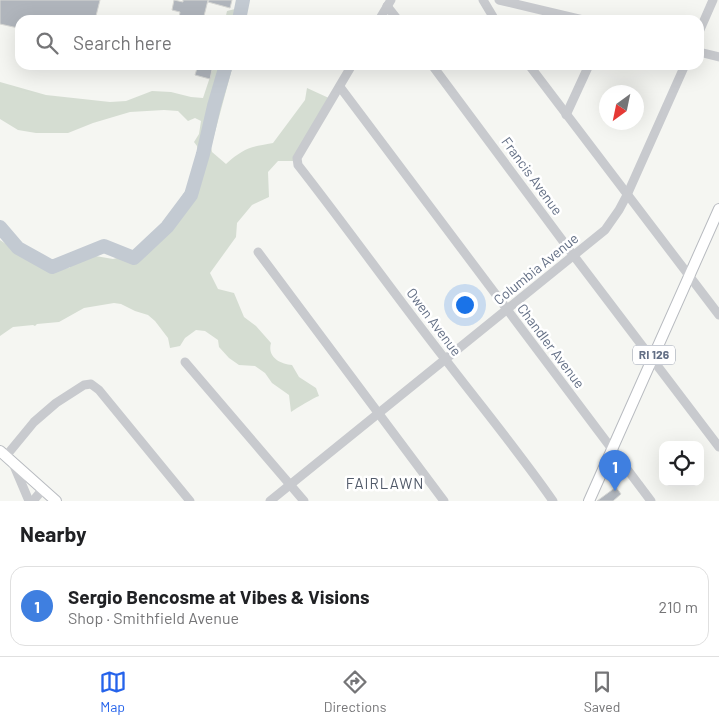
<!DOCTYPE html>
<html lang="en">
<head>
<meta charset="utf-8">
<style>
  body { margin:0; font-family:Barlow,sans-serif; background:#f6f6f6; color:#202124 }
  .controls { position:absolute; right:15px; bottom:15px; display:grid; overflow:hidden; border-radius:10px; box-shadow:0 5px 20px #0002 }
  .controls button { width:45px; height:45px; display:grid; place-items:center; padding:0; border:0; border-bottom:1px solid #e0e0e0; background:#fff; color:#202124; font:25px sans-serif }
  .compass { position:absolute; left:599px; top:85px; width:45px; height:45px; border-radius:50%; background:#fff; box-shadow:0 5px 20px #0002; rotate:213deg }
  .you { position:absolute; left:464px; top:304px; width:18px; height:18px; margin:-12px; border:4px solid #fff; border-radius:50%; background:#1a73e8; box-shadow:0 0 0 8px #1a73e833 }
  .badge { display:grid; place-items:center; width:32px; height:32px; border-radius:50%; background:#2563eb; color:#fff; font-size:16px; font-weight:700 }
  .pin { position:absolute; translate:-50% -41px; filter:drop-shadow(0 1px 2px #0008) }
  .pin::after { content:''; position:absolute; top:26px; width:18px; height:15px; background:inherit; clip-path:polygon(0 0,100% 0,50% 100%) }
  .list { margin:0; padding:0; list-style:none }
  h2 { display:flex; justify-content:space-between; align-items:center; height:65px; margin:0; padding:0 20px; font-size:21px }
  h2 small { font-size:16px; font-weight:400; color:#757577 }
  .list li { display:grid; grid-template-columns:32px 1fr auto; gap:15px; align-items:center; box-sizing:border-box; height:80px; margin:0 10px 10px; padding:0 10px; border:1px solid #e0e0e0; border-radius:15px }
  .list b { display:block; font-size:19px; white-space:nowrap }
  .list p { margin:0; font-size:16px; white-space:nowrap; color:#757577 }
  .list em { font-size:16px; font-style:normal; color:#757577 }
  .icon { flex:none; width:28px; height:28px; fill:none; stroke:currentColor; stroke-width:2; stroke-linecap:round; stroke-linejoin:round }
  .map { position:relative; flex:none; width:719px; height:501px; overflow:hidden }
  .search { position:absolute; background:#fff; box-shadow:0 5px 20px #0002; left:15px; right:15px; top:15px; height:55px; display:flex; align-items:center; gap:12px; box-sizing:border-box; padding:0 18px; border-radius:15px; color:#757577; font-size:19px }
  .sheet { height:155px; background:#fff }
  nav { display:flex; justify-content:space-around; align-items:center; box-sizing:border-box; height:70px; border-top:1px solid #e0e0e0; background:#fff; font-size:14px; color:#757577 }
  nav a { display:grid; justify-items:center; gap:2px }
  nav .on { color:#2563eb }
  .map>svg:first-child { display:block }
  .green { fill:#d5ddd2 }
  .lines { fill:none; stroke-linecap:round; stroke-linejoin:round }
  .river { stroke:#c3cad2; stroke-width:14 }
  .building { fill:#b0b5bc; stroke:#d6d7d4 }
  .major-casing { stroke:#b8bbc0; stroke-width:12 }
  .minor { stroke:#c8cace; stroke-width:9 }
  .major { stroke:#fff; stroke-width:10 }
  .labels { text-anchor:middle; stroke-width:5; stroke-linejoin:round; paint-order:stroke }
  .shield { fill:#fff; stroke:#929aaa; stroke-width:1 }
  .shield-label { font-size:12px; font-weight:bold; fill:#636f85 }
  .street-label { font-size:14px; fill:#636f85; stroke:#fff }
  .neighbourhood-label { font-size:15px; letter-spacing:1px; fill:#515a69; stroke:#fff }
</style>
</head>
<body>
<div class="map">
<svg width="719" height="501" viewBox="0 0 719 501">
  <rect width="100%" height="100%" fill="#f5f6f2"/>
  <g class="green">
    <polygon points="241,0 249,0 244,20 225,20 227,11 239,8"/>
    <path d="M214,65H233L211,147L212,152L226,164C244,148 250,147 273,143L305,100L307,88L331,99L297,161H278L268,172L269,197L252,205L237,223L236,237L210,273L218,289L234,293L244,317L256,326L271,343C267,357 280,364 292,365L299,377L316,388L319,396C313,398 297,408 291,412L289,395L272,383L265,373L255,366L239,365L229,358L219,347L218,340L205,331L196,330L185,338L180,346L170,348L168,338L155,321L148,315L135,311L121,304L114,303L84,308L59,322L37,324L35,326L33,325L13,327L0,336V240L45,270L69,268L84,254L113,259L133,254L155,237L193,179L198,160L197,146L194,142L199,134L201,121L195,118L188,121L178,111L164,110L130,112L93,123L68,133H36L18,130L0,119V82L46,95L110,102L126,101L152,91L171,92L191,97L203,98Z"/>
  </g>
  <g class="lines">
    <g class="river">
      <polyline points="239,20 243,0"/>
      <polyline points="0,227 18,248 52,267 104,246 134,258 167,227 191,195 203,154 214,106 226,65"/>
    </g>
  </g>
  <g class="building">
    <polygon points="0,0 100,0 95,20 20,20 18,28 0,24"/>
    <polygon points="174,0 183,2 183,0 208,0 203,20 187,20 179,18 180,12 172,10"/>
    <polygon points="209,0 232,0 230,8 208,2"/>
    <polygon points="198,65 213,65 210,79 195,75"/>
    <polygon points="616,487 621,494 613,501 597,501"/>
  </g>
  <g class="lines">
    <g class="major-casing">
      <g id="major">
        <polyline points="0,451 56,501"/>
        <polyline points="589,501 719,209"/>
      </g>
    </g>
    <g class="minor">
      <polyline points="483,0 495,20"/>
      <polyline points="499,0 583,20"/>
      <polyline points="387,6 398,20"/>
      <polyline points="379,20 391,0"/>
      <polyline points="699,32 713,0"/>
      <polyline points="699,52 719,57"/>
      <path d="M352,65L297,158L298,165C348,229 395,295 445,359C481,406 519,452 553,501"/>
      <polyline points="432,65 574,256 719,447"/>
      <polyline points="529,65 719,315"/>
      <polyline points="340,87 651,501"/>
      <polyline points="566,115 589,65"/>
      <polyline points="258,252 444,501"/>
      <polyline points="185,362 304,501"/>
      <polyline points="6,456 34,422 56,403 84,385 91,384 99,390 190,501"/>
      <polyline points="12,461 29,501"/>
      <polyline points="33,501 43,489"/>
      <polyline points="270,501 605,230 619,210 627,195 685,65"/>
    </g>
    <use href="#major" class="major"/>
  </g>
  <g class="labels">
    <rect class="shield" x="633" y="345.5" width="42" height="19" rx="4"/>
    <g class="shield-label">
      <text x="654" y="359">RI 126</text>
    </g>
    <g class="street-label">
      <text transform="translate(532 176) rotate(54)" y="5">Francis Avenue</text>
      <text transform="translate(536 269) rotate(-39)" y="5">Columbia Avenue</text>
      <text transform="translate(434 322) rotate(53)" y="5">Owen Avenue</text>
      <text transform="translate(551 346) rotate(53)" y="5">Chandler Avenue</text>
    </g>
    <g class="neighbourhood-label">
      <text x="385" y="489">FAIRLAWN</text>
    </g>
  </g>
</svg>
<div class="controls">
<button><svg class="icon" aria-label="locate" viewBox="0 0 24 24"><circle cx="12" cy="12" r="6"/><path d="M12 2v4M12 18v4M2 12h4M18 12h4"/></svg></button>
</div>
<svg class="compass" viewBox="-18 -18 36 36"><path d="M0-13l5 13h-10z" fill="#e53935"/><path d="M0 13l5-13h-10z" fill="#757577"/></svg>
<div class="you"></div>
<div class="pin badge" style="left:615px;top:491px;background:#3f7fe0">1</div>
<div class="search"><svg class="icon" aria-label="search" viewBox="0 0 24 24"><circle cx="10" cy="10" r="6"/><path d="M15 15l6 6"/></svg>Search here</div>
</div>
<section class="sheet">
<h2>Nearby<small></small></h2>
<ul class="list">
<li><span class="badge" style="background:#3f7fe0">1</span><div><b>Sergio Bencosme at Vibes &amp; Visions</b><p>Shop · Smithfield Avenue</p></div><em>210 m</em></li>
</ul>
</section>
<nav>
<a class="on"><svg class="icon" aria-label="map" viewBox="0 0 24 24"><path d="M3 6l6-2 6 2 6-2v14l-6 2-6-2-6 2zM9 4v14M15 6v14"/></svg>Map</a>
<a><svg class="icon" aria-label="directions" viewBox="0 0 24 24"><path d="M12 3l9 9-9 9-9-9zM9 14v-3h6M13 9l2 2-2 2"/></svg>Directions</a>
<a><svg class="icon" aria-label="saved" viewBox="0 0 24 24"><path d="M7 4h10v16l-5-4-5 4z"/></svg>Saved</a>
</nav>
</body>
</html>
